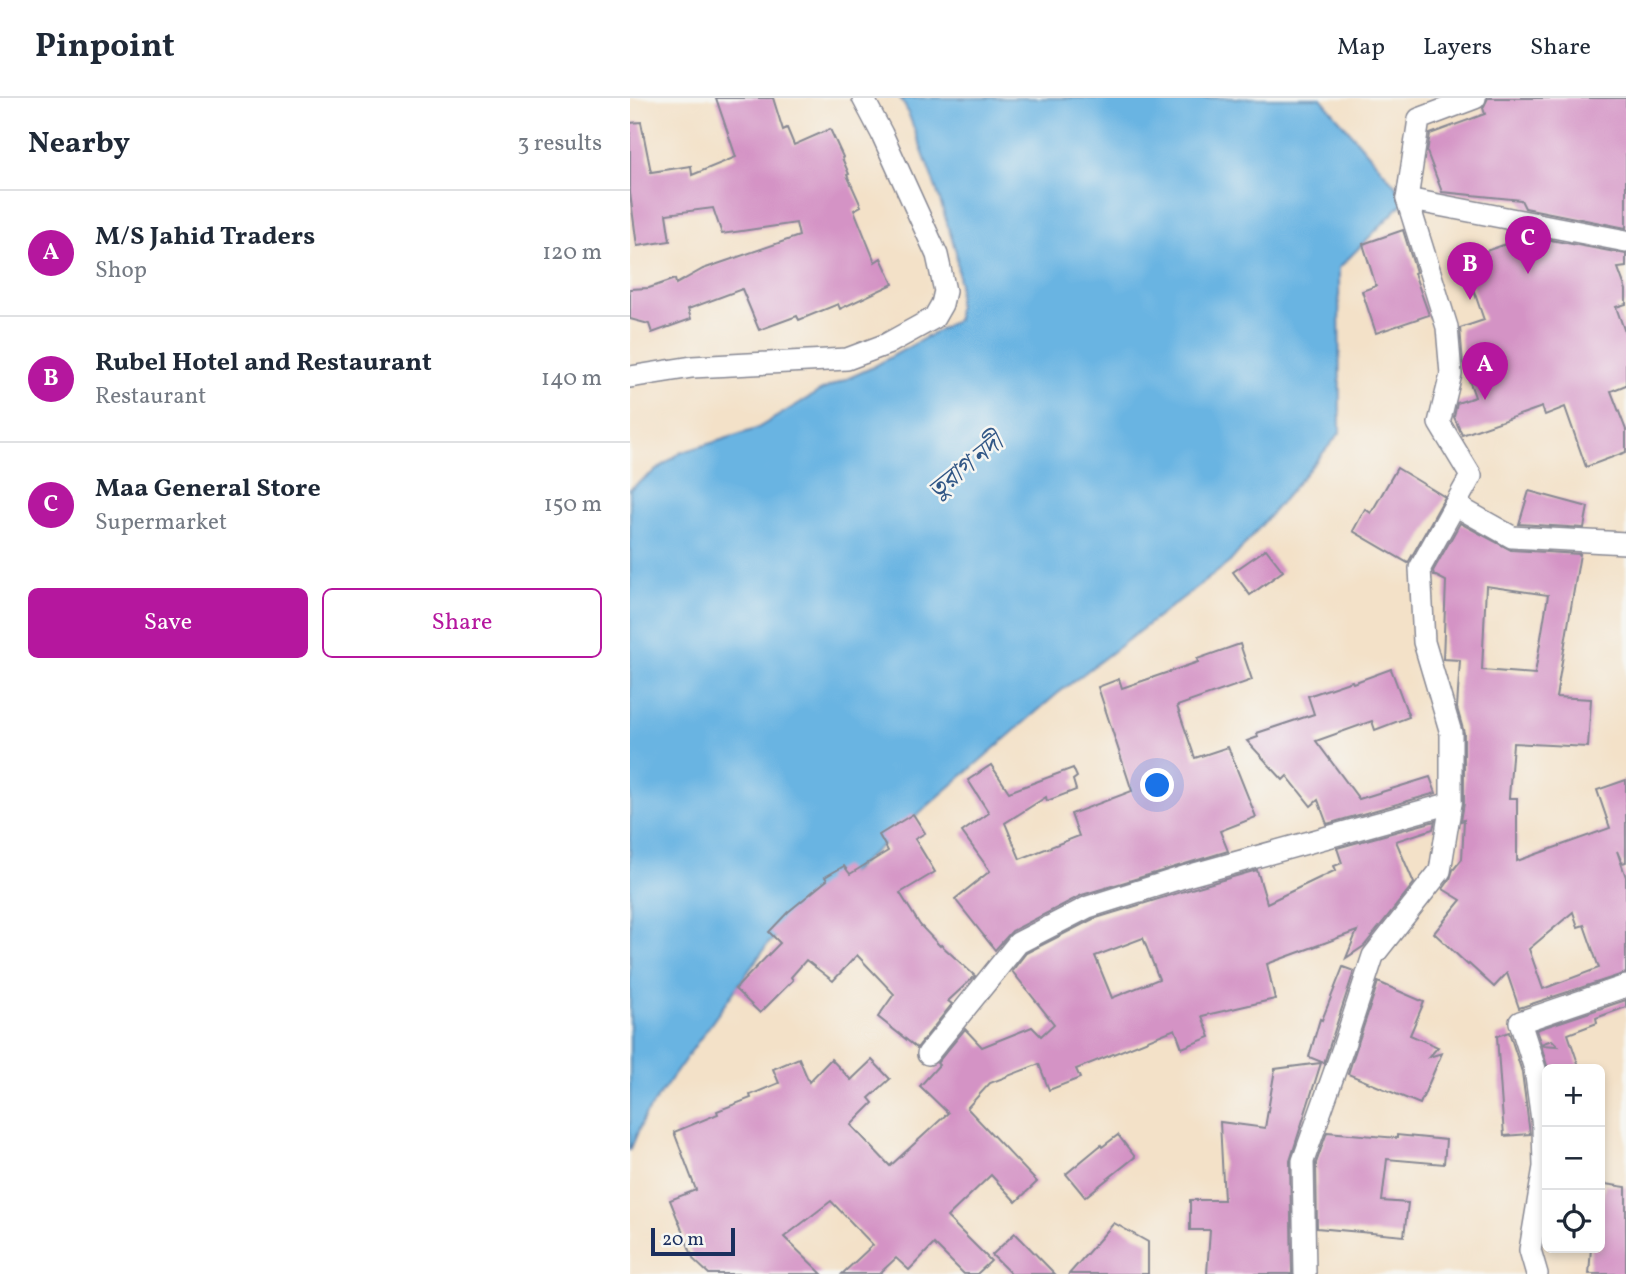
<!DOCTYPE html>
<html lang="en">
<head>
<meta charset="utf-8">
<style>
  body { margin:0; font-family:Vollkorn,"Noto Serif Bengali",serif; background:#f2f2f3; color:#1f2937 }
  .controls { position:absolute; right:21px; bottom:21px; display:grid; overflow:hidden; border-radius:10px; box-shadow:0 4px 10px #0003 }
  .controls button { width:63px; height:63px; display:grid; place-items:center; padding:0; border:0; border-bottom:2px solid #e0e1e3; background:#fff; color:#1f2937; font:35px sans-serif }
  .scale { position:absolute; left:21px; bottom:18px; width:84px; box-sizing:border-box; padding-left:7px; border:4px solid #1b2f5e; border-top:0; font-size:19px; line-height:24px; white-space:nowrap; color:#1b2f5e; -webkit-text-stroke:5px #f6f6f2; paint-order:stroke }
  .you { position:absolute; left:528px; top:688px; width:24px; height:24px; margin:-18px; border:5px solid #fff; border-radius:50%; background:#1a73e8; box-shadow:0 0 0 10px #1a73e833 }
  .badge { display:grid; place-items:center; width:46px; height:46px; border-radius:50%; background:#b5179e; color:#fff; font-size:23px; font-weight:700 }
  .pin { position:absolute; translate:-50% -58px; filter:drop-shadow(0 2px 4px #0008) }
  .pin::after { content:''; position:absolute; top:37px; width:24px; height:21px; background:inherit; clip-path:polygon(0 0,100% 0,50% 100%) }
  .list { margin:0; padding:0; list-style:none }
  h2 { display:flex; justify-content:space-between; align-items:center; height:91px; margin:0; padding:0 28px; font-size:30px }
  h2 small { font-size:23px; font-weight:400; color:#747a83 }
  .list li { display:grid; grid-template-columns:46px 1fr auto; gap:21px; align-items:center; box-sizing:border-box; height:126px; padding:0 28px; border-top:2px solid #e0e1e3 }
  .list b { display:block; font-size:26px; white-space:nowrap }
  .list p { margin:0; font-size:23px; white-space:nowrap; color:#747a83 }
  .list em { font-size:23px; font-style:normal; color:#747a83 }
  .actions { display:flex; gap:14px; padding:21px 28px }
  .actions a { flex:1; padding:16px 0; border:2px solid #b5179e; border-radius:10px; text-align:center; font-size:24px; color:#b5179e }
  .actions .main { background:#b5179e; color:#fff }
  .icon { flex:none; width:38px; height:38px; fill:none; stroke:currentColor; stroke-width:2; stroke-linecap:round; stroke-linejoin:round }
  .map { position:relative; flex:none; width:996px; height:1176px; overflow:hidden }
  header { display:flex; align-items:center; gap:42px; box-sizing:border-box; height:98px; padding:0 35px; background:#fff; border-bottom:2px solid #e0e1e3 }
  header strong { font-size:33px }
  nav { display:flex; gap:38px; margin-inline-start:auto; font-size:24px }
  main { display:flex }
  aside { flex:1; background:#fff }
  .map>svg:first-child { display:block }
  .water { fill:#69b4e2; stroke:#4272a0; stroke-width:2 }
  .building { fill:#d493c5; fill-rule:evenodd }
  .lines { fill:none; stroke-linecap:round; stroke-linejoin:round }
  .minor-casing { stroke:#878893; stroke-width:24 }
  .minor { stroke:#fff; stroke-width:21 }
  .labels { text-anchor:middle; stroke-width:5; stroke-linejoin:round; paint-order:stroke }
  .water-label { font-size:26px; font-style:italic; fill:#325786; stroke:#f6f6f2 }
</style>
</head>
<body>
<header>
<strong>Pinpoint</strong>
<nav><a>Map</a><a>Layers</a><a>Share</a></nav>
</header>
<main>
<aside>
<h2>Nearby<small>3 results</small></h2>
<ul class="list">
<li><span class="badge">A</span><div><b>M/S Jahid Traders</b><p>Shop</p></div><em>120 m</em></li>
<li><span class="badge">B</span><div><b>Rubel Hotel and Restaurant</b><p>Restaurant</p></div><em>140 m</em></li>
<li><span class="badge">C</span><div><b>Maa General Store</b><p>Supermarket</p></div><em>150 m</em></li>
</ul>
<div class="actions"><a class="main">Save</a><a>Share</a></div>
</aside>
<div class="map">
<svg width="996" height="1176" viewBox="0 0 996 1176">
  <rect width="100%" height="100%" fill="#f6f6f2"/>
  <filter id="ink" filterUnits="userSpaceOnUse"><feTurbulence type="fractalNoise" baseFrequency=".0143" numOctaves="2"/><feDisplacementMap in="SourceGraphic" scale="14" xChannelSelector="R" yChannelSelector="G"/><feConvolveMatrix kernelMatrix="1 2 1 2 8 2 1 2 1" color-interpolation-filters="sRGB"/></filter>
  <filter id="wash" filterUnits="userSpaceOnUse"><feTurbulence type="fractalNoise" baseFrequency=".00686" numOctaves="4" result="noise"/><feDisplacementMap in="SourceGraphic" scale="28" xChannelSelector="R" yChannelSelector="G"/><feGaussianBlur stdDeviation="1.57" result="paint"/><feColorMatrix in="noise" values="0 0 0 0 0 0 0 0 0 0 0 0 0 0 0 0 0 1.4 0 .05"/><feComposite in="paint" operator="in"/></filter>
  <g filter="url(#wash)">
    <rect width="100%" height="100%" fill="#f3e1c8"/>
    <polygon class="water" points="270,0 691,0 777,101 709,170 710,335 600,464 427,596 138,846 14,1019 0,1053 0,391 50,355 126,331 190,293 241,270 327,222 329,186 326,154 307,93 277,12"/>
    <g id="blocks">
      <g class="building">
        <polygon points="86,0 143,0 153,32 157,30 164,47 200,31 213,59 212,60 219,76 217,77 231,108 224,112 245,164 251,160 263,186 210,211 208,206 169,222 167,218 129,232 112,191 58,211 61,221 22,235 19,226 0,221 0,191 19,190 45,181 46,186 73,171 169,138 166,125 92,136 83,110 36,116 40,143 7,148 0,95 0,25 11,24 21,74 61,68 62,77 106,59"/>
        <polygon points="858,0 996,0 996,130 895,110 891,102 812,94 797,54 800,36 855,16 853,10"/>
        <polygon points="773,132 786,174 784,175 799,217 746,235 732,193 746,188 733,146"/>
        <polygon points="899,138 996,156 996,169 988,170 996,192 996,206 986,209 996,237 996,287 981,293 996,332 996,354 956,369 935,309 915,317 912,309 832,337 824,319 827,305 845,299 833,265 830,230 854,222 833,161"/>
        <polygon points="767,370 815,399 778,465 723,433 735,411 741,415"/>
        <polygon points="899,393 958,409 954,430 889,426"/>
        <path d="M830,425L881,452L950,456L926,599L961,601L958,649L883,645L879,700H887V763L980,730L967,692L996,682V764L992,765L987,753L996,779V875L889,910L877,875L864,889L839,866L838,867L804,835L831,802L813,791L820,781L823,772L832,761L834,722L831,723L834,705V635L827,610L830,562L813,561L816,483L804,477L803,473ZM856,488L918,497L905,576L852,572ZM943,814L948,829L954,827L969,870L913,891L899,851Z"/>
        <polygon points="636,451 653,473 620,497 603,474"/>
        <polygon points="610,546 622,582 547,608 565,660 598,649 626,719 590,733 598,753 452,797 382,833 365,852 325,801 360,773 332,734 359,715 338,682 361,667 379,694 443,670 447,679 443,682 446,692 417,703 416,699 375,725 390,761 449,738 441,716 502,693 468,589 489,581 492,590 568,564 567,561"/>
        <polygon points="761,571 779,619 745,632 742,623 686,643 729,701 800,679 806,695 697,726 688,702 681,708 657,678 653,682 617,643 628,639 627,635 684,616 678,598 722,583 723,585"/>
        <polygon points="283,716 295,735 285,741 305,774 270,795 290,827 310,848 311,847 345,878 318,903 322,906 287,950 248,919 264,896 227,857 203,883 176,862 161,879 163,882 130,915 105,891 150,845 139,834 158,814 197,782 195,779 214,768 220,776 258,753 249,737"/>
        <path d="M805,723L803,731L766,743L784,785L734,848L716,860L727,833L637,866L645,901L572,918L580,939L552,950L545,931L446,971L450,980L419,992L409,966L360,985L337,1010L407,1084L386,1104L361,1077L317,1119L361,1163L347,1176H334L304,1146L279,1172L266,1160L249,1176H212L243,1147L201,1103L154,1139L192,1176H79L64,1162L40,1102L66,1092L44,1034L88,1016L87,1013L121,1000L120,997L149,985L143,971L169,960L179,984L201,961L221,982L242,962L260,981L239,1000L243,1005L221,1027L260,1068L318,1015L290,988L309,967L307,965L335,931L352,949L402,929L411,938L424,926L382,873L396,855L463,821L561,791L627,772L637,805L706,772L704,768L712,765L707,750ZM513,840L529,881L482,900L465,858Z"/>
        <polygon points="713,869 724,873 694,965 679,959 690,921 692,922"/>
        <polygon points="748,884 794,904 780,937 808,949 799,959 812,955 790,1006 718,976"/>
        <polygon points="996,902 996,909 966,920 967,925 938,936 950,971 918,971 911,947 928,948 922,942 911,946 906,932"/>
        <polygon points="879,934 892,974 900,1036 874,1038 867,938"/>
        <polygon points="691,965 660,1063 662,1176 577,1176 580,1132 560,1132 560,1102 594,1102 590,1024 635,1030 645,971"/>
        <polygon points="697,1034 767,1040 767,1037 816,1042 814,1066 757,1061 752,1103 778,1105 774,1138 687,1130 686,1065"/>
        <polygon points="488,1037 505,1059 455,1099 436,1076 471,1047 472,1049"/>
        <polygon points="975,1086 996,1089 996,1176 959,1176 961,1150 970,1150 970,1115"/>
        <polygon points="484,1125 518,1144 518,1176 439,1176"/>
        <polygon points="385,1135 425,1176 381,1176 362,1157"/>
      </g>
    </g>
  </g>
  <g filter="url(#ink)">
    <use href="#blocks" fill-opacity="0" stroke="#878893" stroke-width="2"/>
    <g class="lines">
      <g class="minor-casing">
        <g id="minor">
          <polyline points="777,101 789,21 845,0"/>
          <polyline points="0,279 62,269 217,261 257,246 304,220 312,206 315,193 307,157 252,36 233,0"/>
          <polyline points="825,407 882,439 996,445"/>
          <polyline points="298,956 388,845 458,809 557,778 821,705"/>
          <polyline points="675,1176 673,1063 713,950 743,858 810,773 821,705 821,635 794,544 790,470 841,378 809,325 821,276 817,229 777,101 996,143"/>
          <polyline points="907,1176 900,1152 914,1069 913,1029 905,971 890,924 996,888"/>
        </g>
      </g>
      <use href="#minor" class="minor"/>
    </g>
  </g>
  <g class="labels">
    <g class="water-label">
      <text transform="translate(335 368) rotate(-39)" y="9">তুরাগ নদী</text>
    </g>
  </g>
</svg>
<div class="controls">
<button>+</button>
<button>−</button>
<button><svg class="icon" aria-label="locate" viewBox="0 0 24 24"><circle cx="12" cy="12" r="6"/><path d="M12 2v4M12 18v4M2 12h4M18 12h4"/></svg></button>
</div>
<div class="scale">20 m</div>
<div class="you"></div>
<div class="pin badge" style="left:855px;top:302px">A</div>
<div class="pin badge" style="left:840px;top:202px">B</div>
<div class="pin badge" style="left:898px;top:176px">C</div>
</div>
</main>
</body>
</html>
